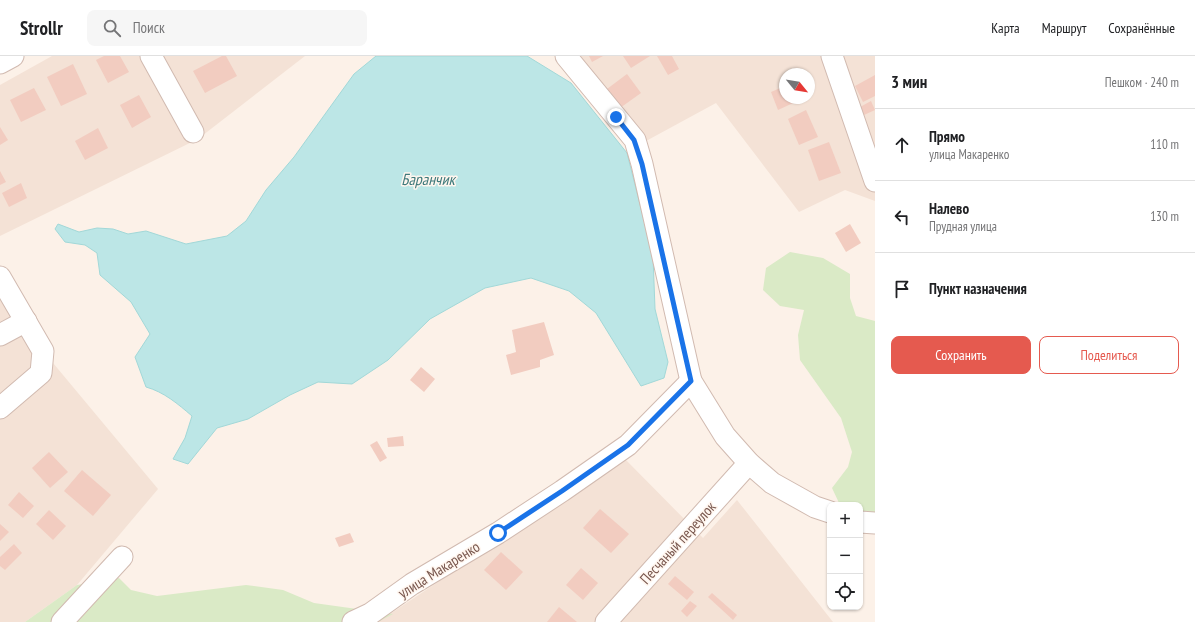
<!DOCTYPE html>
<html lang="ru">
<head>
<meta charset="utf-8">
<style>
  body { margin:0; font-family:"PT Sans Narrow",sans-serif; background:#f6f6f6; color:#202124 }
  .controls { position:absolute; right:12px; bottom:12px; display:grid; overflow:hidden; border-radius:8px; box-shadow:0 1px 3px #0004 }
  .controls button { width:36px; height:36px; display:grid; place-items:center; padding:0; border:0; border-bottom:1px solid #e0e0e0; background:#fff; color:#202124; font:20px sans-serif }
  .compass { position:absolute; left:779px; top:12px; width:36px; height:36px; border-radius:50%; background:#fff; box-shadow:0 1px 3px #0004; rotate:120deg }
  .stop { position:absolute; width:12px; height:12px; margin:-9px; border:3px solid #1a73e8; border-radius:50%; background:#fff }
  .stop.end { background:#1a73e8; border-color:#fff; box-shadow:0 1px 4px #0008 }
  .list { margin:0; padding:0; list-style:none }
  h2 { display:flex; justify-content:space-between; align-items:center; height:52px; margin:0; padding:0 16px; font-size:17px }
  h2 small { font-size:13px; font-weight:400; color:#757577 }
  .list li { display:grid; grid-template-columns:26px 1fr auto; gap:12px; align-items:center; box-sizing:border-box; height:72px; padding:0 16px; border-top:1px solid #e0e0e0 }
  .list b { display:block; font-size:15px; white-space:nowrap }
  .list p { margin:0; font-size:13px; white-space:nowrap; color:#757577 }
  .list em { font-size:13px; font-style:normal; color:#757577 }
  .actions { display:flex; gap:8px; padding:12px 16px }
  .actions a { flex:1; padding:9px 0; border:1px solid #e55a4f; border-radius:8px; text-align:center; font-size:14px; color:#e55a4f }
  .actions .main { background:#e55a4f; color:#fff }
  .icon { flex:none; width:22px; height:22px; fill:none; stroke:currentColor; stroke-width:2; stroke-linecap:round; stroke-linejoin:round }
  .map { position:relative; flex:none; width:875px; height:566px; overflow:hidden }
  header { display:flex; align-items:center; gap:24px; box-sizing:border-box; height:56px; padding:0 20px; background:#fff; border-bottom:1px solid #e0e0e0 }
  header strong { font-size:19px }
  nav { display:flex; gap:22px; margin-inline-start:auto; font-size:14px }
  .search { width:280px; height:36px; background:#f6f6f6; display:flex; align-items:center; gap:10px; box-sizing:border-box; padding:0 14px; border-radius:8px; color:#757577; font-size:15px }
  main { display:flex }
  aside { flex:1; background:#fff }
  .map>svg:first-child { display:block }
  .residential { fill:#f4e2d6; fill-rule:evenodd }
  .green { fill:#daeac6 }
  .water { fill:#bce6e6; stroke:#a2d8d8 }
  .building { fill:#f2ccc0 }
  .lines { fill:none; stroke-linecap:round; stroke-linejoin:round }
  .minor-casing { stroke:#d1bab0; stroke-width:23 }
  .minor { stroke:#fff; stroke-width:21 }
  .route { stroke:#1a73e8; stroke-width:5 }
  .labels { text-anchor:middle; stroke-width:3; stroke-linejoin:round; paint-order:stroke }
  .street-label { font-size:15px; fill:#77554c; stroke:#fff6ef }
  .water-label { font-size:16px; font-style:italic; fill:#3f7a7c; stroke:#fff6ef }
</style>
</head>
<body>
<header>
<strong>Strollr</strong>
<div class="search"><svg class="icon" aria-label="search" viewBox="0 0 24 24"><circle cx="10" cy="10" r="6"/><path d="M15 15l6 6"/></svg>Поиск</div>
<nav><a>Карта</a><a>Маршрут</a><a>Сохранённые</a></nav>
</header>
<main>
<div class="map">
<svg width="875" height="566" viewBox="0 0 875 566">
  <rect width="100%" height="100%" fill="#fcf1e8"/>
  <g class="residential">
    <polygon points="52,0 305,0 198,83 0,180 0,29"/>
    <path d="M561,0H875V145L845,134L799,156L716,47L635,91ZM785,18H809V42H785Z"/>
    <polygon points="0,221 43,295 158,433 77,529 25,566 0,566"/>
    <polygon points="624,402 703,482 737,444 833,566 378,566"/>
  </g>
  <g class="green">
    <polygon points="790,196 823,202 850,218 850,242 856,260 875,265 875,460 860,456 860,449 840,449 832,432 848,411 852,396 841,362 800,304 798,279 804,254 780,250 763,234 766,212"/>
    <polygon points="119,522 131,534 157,540 246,529 283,534 314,547 393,558 378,566 25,566 77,529"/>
  </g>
  <path class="water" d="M376,0H527L571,27L627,97L653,200L655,253L668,306L664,322L641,330L596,257L569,235L531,222L485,232L430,263L388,304L352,328L318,326L290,339L248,363L217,372L188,408L173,403L185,382L192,360C178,348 164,336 146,331L135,301L150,278L131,246L100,219L97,197L85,189L65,186L55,173L58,168L79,176L97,172L113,173L128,178L146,175L186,188L227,180L246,165L266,134L294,101L354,18Z"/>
  <g class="building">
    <polygon points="104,0 120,0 129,16 108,27 96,4"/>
    <polygon points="222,0 226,0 237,20 205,37 193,15"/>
    <polygon points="589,0 603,0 592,6"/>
    <polygon points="623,0 650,0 631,12"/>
    <polygon points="657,0 672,0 679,13 668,19"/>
    <polygon points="73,8 87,38 61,50 47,21"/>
    <polygon points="627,18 641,37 620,52 607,33"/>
    <polygon points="875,19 875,40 863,46 855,30"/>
    <polygon points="785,30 785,42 804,42 778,54 771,36"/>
    <polygon points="34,32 46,54 21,66 10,44"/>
    <polygon points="139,39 151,61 132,72 120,49"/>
    <polygon points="871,45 875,54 864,59 860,51"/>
    <polygon points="806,54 818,81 799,89 788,63"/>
    <polygon points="0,71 8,84 0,89"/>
    <polygon points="98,72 108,92 85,104 75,85"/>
    <polygon points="829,86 841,117 819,125 808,94"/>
    <polygon points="0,115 6,126 0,129"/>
    <polygon points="21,127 27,142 9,151 2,137"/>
    <polygon points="850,168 861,187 846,196 835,177"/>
    <polygon points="544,266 554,299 540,304 540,311 511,319 506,299 516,296 512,274"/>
    <polygon points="421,311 435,323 424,336 410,324"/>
    <polygon points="403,380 404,390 388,391 387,382"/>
    <polygon points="377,385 387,402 380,406 370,389"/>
    <polygon points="49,396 68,416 50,432 32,412"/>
    <polygon points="82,414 111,439 93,460 64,435"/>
    <polygon points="19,436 34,450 23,462 8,449"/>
    <polygon points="600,453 629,478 611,497 583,472"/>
    <polygon points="49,454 66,470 53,484 36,468"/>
    <polygon points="0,468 9,476 0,485"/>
    <polygon points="350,477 354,486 339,491 335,482"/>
    <polygon points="14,488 22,497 5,514 0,510 0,501"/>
    <polygon points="501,496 523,516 506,534 484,514"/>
    <polygon points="581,512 598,527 583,544 566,529"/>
    <polygon points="675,520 694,536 687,544 668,528"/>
    <polygon points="712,537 737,559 733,564 708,541"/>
    <polygon points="690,545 697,550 687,561 681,555"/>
    <polygon points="559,551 577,566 547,566"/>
  </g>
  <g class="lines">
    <g class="minor-casing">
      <g id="minor">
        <polyline points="151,0 193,76"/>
        <polyline points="566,0 635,84 642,108 691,325 725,380 749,407 772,427 815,451 830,456"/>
        <polyline points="832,0 875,125"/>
        <polyline points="0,7 13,0"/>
        <polyline points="0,221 43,295 41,317 0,352"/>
        <polyline points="0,279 26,265"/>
        <polyline points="860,466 875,467"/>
        <polyline points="62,566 122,501"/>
        <polyline points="353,566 370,558 412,528 498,477 562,435 628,389 691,325"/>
        <polyline points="606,566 749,407"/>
      </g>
    </g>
    <use href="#minor" class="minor"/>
  </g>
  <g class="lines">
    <polyline class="route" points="498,477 562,435 628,389 691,325 642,108 634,84 616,61"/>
  </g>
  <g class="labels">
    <g class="street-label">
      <text transform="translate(678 487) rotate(-48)" y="5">Песчаный переулок</text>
      <text transform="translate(439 514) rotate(-32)" y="5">улица Макаренко</text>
    </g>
    <g class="water-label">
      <text x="428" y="129">Баранчик</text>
    </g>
  </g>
</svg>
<div class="controls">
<button>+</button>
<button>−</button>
<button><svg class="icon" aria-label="locate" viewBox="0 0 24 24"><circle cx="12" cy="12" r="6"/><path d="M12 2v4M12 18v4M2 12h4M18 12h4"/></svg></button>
</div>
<svg class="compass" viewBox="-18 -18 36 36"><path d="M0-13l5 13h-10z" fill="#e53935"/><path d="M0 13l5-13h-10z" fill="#757577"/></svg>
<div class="stop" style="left:498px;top:477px"></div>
<div class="stop end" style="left:616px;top:61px"></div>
</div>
<aside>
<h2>3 мин<small>Пешком · 240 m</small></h2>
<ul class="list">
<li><svg class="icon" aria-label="ahead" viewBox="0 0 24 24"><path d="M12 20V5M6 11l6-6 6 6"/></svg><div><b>Прямо</b><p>улица Макаренко</p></div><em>110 m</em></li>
<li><svg class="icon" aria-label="left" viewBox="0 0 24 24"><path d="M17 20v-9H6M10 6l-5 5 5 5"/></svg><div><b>Налево</b><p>Прудная улица</p></div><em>130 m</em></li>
<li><svg class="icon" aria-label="arrive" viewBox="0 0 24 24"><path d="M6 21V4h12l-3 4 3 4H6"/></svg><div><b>Пункт назначения</b></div></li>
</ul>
<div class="actions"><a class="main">Сохранить</a><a>Поделиться</a></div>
</aside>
</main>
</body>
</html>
